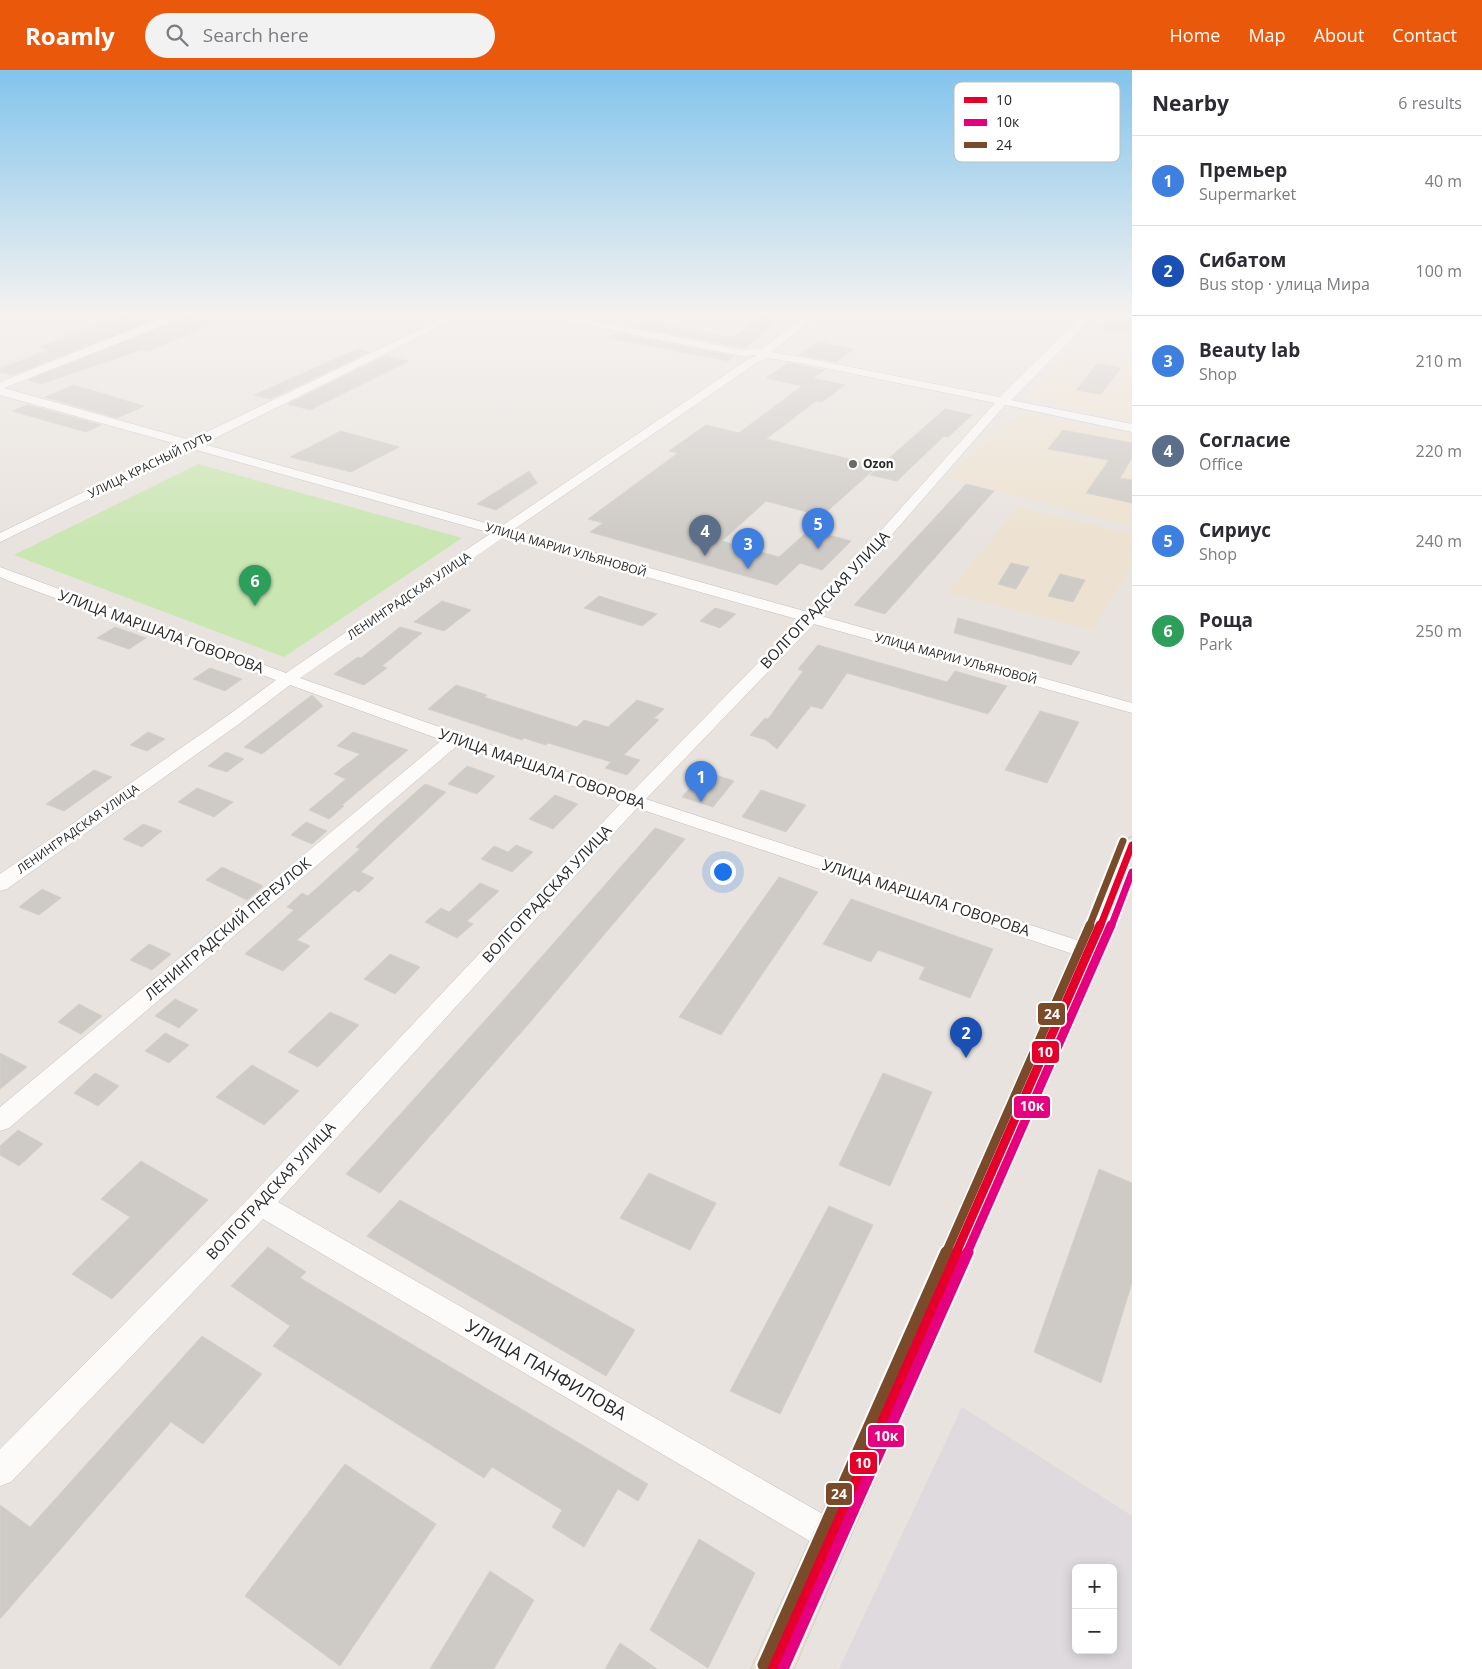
<!DOCTYPE html>
<html lang="en">
<head>
<meta charset="utf-8">
<style>
  body { margin:0; font-family:"Open Sans",sans-serif; background:#f2f2f3; color:#2b2b33 }
  .controls { position:absolute; right:15px; bottom:15px; display:grid; overflow:hidden; border-radius:8px; box-shadow:0 2px 12px #0003 }
  .controls button { width:45px; height:45px; display:grid; place-items:center; padding:0; border:0; border-bottom:1px solid #e1e1e2; background:#fff; color:#2b2b33; font:25px sans-serif }
  .you { position:absolute; left:722px; top:801px; width:18px; height:18px; margin:-12px; border:4px solid #fff; border-radius:50%; background:#1a73e8; box-shadow:0 0 0 8px #1a73e833 }
  .badge { display:grid; place-items:center; width:32px; height:32px; border-radius:50%; background:#ea580c; color:#fff; font-size:16px; font-weight:700 }
  .pin { position:absolute; translate:-50% -41px; filter:drop-shadow(0 1px 2px #0008) }
  .pin::after { content:''; position:absolute; top:26px; width:18px; height:15px; background:inherit; clip-path:polygon(0 0,100% 0,50% 100%) }
  .list { margin:0; padding:0; list-style:none }
  h2 { display:flex; justify-content:space-between; align-items:center; height:65px; margin:0; padding:0 20px; font-size:21px }
  h2 small { font-size:16px; font-weight:400; color:#7c7c81 }
  .list li { display:grid; grid-template-columns:32px 1fr auto; gap:15px; align-items:center; box-sizing:border-box; height:90px; padding:0 20px; border-top:1px solid #e1e1e2 }
  .list b { display:block; font-size:19px; white-space:nowrap }
  .list p { margin:0; font-size:16px; white-space:nowrap; color:#7c7c81 }
  .list em { font-size:16px; font-style:normal; color:#7c7c81 }
  .icon { flex:none; width:28px; height:28px; fill:none; stroke:currentColor; stroke-width:2; stroke-linecap:round; stroke-linejoin:round }
  .map { position:relative; flex:none; width:1132px; height:1599px; overflow:hidden }
  header { display:flex; align-items:center; gap:30px; box-sizing:border-box; height:70px; padding:0 25px; background:#ea580c; color:#fff }
  header strong { font-size:24px }
  nav { display:flex; gap:28px; margin-inline-start:auto; font-size:18px }
  .search { width:350px; height:45px; background:#f2f2f3; display:flex; align-items:center; gap:12px; box-sizing:border-box; padding:0 18px; border-radius:28px; color:#7c7c81; font-size:19px }
  main { display:flex }
  aside { flex:1; background:#fff }
  .map>svg:first-child { display:block }
  .industrial { fill:#dedadd; fill-rule:evenodd }
  .education { fill:#ede2d1 }
  .green { fill:#cae6b3 }
  .building { fill:#cecbc7; stroke:#d3cfca }
  .lines { fill:none; stroke-linecap:round; stroke-linejoin:round }
  .minor-casing { stroke:#c1bfc0; stroke-width:1 }
  .major-casing { stroke:#c4c2c0; stroke-width:1 }
  .minor { fill:#fcfbfa; fill-rule:evenodd }
  .major { fill:#e8e1d0; fill-rule:evenodd }
  .bus-1-far2-casing { stroke:#fff; stroke-width:11 }
  .bus-1-far1-casing { stroke:#fff; stroke-width:12 }
  .bus-1-casing { stroke:#fff; stroke-width:15 }
  .bus-2-far2-casing { stroke:#fff; stroke-width:11 }
  .bus-2-far1-casing { stroke:#fff; stroke-width:12 }
  .bus-2-casing { stroke:#fff; stroke-width:15 }
  .bus-3-far2-casing { stroke:#fff; stroke-width:11 }
  .bus-3-far1-casing { stroke:#fff; stroke-width:12 }
  .bus-3-casing { stroke:#fff; stroke-width:15 }
  .bus-1-far2 { stroke:#e4002b; stroke-width:7 }
  .bus-1-far1 { stroke:#e4002b; stroke-width:9 }
  .bus-1 { stroke:#e4002b; stroke-width:11 }
  .bus-2-far2 { stroke:#e5007d; stroke-width:7 }
  .bus-2-far1 { stroke:#e5007d; stroke-width:9 }
  .bus-2 { stroke:#e5007d; stroke-width:11 }
  .bus-3-far2 { stroke:#7a4b2a; stroke-width:7 }
  .bus-3-far1 { stroke:#7a4b2a; stroke-width:9 }
  .bus-3 { stroke:#7a4b2a; stroke-width:11 }
  .poi-dot { fill:#6c6a68; stroke:#fff; stroke-width:2 }
  .labels { text-anchor:middle; stroke-width:5; stroke-linejoin:round; paint-order:stroke }
  .far-poi-label { font-size:12px; font-weight:bold; fill:#292929; stroke:#fff; text-anchor:start }
  .far-street-label { font-size:12px; fill:#292929; stroke:#fff }
  .street-label { font-size:15px; fill:#292929; stroke:#fff }
  .near-street-label { font-size:18px; fill:#292929; stroke:#fff }
  .key { fill:#fff; stroke:#bfbfbf; stroke-width:1 }
  .key-label { font-size:14px; fill:#292929 }
  .line-badge { stroke:#fff; stroke-width:2 }
  .badge-label { font-size:14px; text-anchor:middle; font-weight:bold; fill:#fff }
</style>
</head>
<body>
<header>
<strong>Roamly</strong>
<div class="search"><svg class="icon" aria-label="search" viewBox="0 0 24 24"><circle cx="10" cy="10" r="6"/><path d="M15 15l6 6"/></svg>Search here</div>
<nav><a>Home</a><a>Map</a><a>About</a><a>Contact</a></nav>
</header>
<main>
<div class="map">
<svg width="1132" height="1599" viewBox="0 0 1132 1599">
  <rect width="100%" height="100%" fill="#e8e3de"/>
  <path class="industrial" d="M962,1337L1132,1446V1599H839ZM1076,1498H1113V1580H1076Z"/>
  <g class="education">
    <polygon points="1072,279 1132,289 1132,351 1031,328"/>
    <polygon points="1022,342 1132,365 1132,456 946,407"/>
    <polygon points="1017,437 1132,464 1132,495 1092,560 948,523"/>
  </g>
  <polygon class="green" points="198,394 462,468 284,587 14,485"/>
  <g class="building">
    <polygon points="130,243 173,243 12,305 0,302 0,298 49,280 38,277"/>
    <polygon points="197,243 239,243 148,281 141,280 41,314 28,310"/>
    <polygon points="766,243 769,243 776,253 745,278 631,256 643,250 732,268"/>
    <polygon points="1116,243 1132,243 1132,264 1100,258"/>
    <polygon points="617,263 734,286 728,291 724,290 608,268"/>
    <polygon points="818,272 854,279 836,292 799,285"/>
    <polygon points="357,279 369,282 270,329 254,325"/>
    <polygon points="385,286 409,291 310,340 288,334"/>
    <polygon points="788,293 825,300 813,308 845,315 822,332 816,331 766,369 878,396 822,446 766,431 722,471 779,487 809,460 851,471 822,500 800,493 777,515 590,462 603,453 588,449 678,383 669,381 706,355 739,363 802,316 766,308"/>
    <polygon points="1097,294 1121,298 1101,324 1076,320"/>
    <polygon points="74,315 144,336 117,348 45,327"/>
    <polygon points="28,335 101,355 86,362 12,341"/>
    <polygon points="945,339 972,345 948,367 944,366 897,411 870,405"/>
    <polygon points="1063,360 1132,373 1132,388 1120,408 1132,410 1132,433 1086,423 1109,390 1048,379"/>
    <polygon points="341,361 399,377 351,402 290,387"/>
    <polygon points="529,401 537,413 496,440 477,434"/>
    <polygon points="966,414 994,421 885,544 854,535"/>
    <polygon points="1011,493 1029,497 1016,519 998,514"/>
    <polygon points="1060,504 1085,510 1073,532 1048,526"/>
    <polygon points="599,526 657,544 642,556 584,538"/>
    <polygon points="442,531 471,540 444,561 414,552"/>
    <polygon points="715,538 736,544 720,558 700,551"/>
    <polygon points="958,548 1080,582 1071,595 954,563"/>
    <polygon points="115,557 146,568 129,579 97,568"/>
    <polygon points="400,557 422,563 382,596 387,598 364,615 334,604 358,587 361,588"/>
    <polygon points="818,575 947,612 955,601 1007,616 988,644 847,603 822,639 811,636 777,679 766,670 750,665 765,648 768,649 803,601 798,599"/>
    <polygon points="210,598 242,609 225,621 193,609"/>
    <polygon points="456,615 487,625 484,627 577,657 584,650 608,657 637,630 664,639 654,648 659,650 624,685 640,690 627,705 605,698 611,692 548,673 546,675 524,668 522,670 428,639"/>
    <polygon points="312,625 323,636 262,684 244,677"/>
    <polygon points="1040,641 1079,652 1047,713 1005,700"/>
    <polygon points="148,662 165,669 147,681 130,675"/>
    <polygon points="353,662 408,680 342,735 344,736 329,749 309,740 346,709 334,704 360,684 337,676"/>
    <polygon points="226,682 244,689 227,702 208,696"/>
    <polygon points="467,696 495,706 477,724 448,714"/>
    <polygon points="94,700 112,707 64,741 46,734"/>
    <polygon points="704,701 734,711 713,737 682,727"/>
    <polygon points="425,714 446,722 361,802 374,808 359,822 354,820 297,870 310,876 283,901 245,884 294,840 287,837 302,823 308,826 360,779 356,777 381,753"/>
    <polygon points="197,718 233,732 214,747 178,732"/>
    <polygon points="761,720 806,735 786,762 742,747"/>
    <polygon points="555,725 578,734 553,759 529,749"/>
    <polygon points="306,752 327,761 312,774 291,765"/>
    <polygon points="143,754 162,761 142,777 123,769"/>
    <polygon points="655,758 685,769 532,950 380,1123 346,1104 499,935"/>
    <polygon points="516,775 533,782 512,802 481,789 494,776 508,782"/>
    <polygon points="222,797 263,816 247,830 206,810"/>
    <polygon points="779,807 818,822 721,965 679,947"/>
    <polygon points="480,813 499,821 467,851 473,854 457,868 425,852 441,838 449,842"/>
    <polygon points="42,819 61,828 39,845 19,837"/>
    <polygon points="851,829 993,879 970,928 919,909 925,897 878,880 871,892 823,874"/>
    <polygon points="149,874 171,884 152,900 130,890"/>
    <polygon points="390,884 420,897 395,924 364,909"/>
    <polygon points="175,929 198,940 179,958 155,946"/>
    <polygon points="79,934 102,946 81,964 58,952"/>
    <polygon points="330,942 359,955 318,997 288,982"/>
    <polygon points="165,963 189,975 169,993 145,981"/>
    <polygon points="0,983 27,997 0,1019"/>
    <polygon points="252,995 299,1021 264,1055 216,1027"/>
    <polygon points="95,1003 119,1016 98,1036 74,1023"/>
    <polygon points="883,1003 932,1022 890,1116 839,1095"/>
    <polygon points="18,1060 43,1074 19,1096 0,1085 0,1076"/>
    <polygon points="141,1091 208,1130 112,1229 72,1204 130,1147 101,1129"/>
    <polygon points="1099,1099 1132,1113 1132,1213 1101,1313 1034,1282"/>
    <polygon points="649,1103 716,1133 690,1180 620,1148"/>
    <polygon points="400,1130 635,1260 606,1306 367,1166"/>
    <polygon points="829,1136 873,1155 780,1344 730,1321"/>
    <polygon points="268,1177 306,1202 300,1208 648,1414 638,1431 618,1419 584,1477 552,1457 562,1440 492,1397 484,1408 273,1276 290,1256 231,1216"/>
    <polygon points="202,1266 262,1304 203,1374 171,1352 0,1549 0,1435 30,1457"/>
    <polygon points="345,1394 436,1454 340,1596 245,1526"/>
    <polygon points="699,1469 755,1503 708,1598 650,1560"/>
    <polygon points="490,1501 534,1530 494,1599 430,1599"/>
    <polygon points="620,1573 629,1579 657,1599 605,1599"/>
  </g>
  <g class="lines">
    <g class="minor-casing">
      <path id="minor" d="M179,243H195L4,318L190,370L454,243H467L203,374L500,457L747,290L757,285L742,286L540,246L535,243H556L742,280L761,279L810,243H822L771,282L806,288L1000,327L1084,243H1095L1073,268L1011,330L1132,354V362L1005,335L821,546L1132,633V643L814,554L646,729L1098,877L1101,882L1098,887L1090,889L1082,887L637,738L278,1132L842,1455L847,1466L842,1477L831,1482L820,1477L263,1149L11,1412L0,1416V1379L251,1126L621,733L458,675L9,1058L0,1061V1037L442,670L290,615L239,654L7,819L0,821V804L227,646L276,610L9,511L0,507V497L286,603L491,463L193,379L0,472V463L180,375L0,325V312L151,252ZM767,288L806,294L995,333L808,542L513,460L755,294ZM504,467L800,550L630,724L300,608Z"/>
    </g>
    <g class="major-casing">
      <polygon id="major" points="1132,767 1132,807 1103,882 1062,973 794,1599 751,1599 1077,882 1120,775 1123,770"/>
    </g>
    <use href="#minor" class="minor"/>
    <use href="#major" class="major"/>
    <g class="bus-1-far2-casing">
      <polyline id="bus-1-far2" points="1100,857 1132,775"/>
    </g>
    <g class="bus-1-far1-casing">
      <polyline id="bus-1-far1" points="956,1183 1100,855"/>
    </g>
    <g class="bus-1-casing">
      <polyline id="bus-1" points="772,1599 957,1182"/>
    </g>
    <g class="bus-2-far2-casing">
      <polyline id="bus-2-far2" points="1111,857 1132,802"/>
    </g>
    <g class="bus-2-far1-casing">
      <polyline id="bus-2-far1" points="967,1183 1111,855"/>
    </g>
    <g class="bus-2-casing">
      <polyline id="bus-2" points="783,1599 968,1182"/>
    </g>
    <g class="bus-3-far2-casing">
      <polyline id="bus-3-far2" points="1089,857 1123,771"/>
    </g>
    <g class="bus-3-far1-casing">
      <polyline id="bus-3-far1" points="946,1183 1090,855"/>
    </g>
    <g class="bus-3-casing">
      <polyline id="bus-3" points="763,1595 946,1182"/>
    </g>
    <use href="#bus-1-far2" class="bus-1-far2"/>
    <use href="#bus-1-far1" class="bus-1-far1"/>
    <use href="#bus-1" class="bus-1"/>
    <use href="#bus-2-far2" class="bus-2-far2"/>
    <use href="#bus-2-far1" class="bus-2-far1"/>
    <use href="#bus-2" class="bus-2"/>
    <use href="#bus-3-far2" class="bus-3-far2"/>
    <use href="#bus-3-far1" class="bus-3-far1"/>
    <use href="#bus-3" class="bus-3"/>
  </g>
  <linearGradient id="sky" x2="0" y2="1"><stop stop-color="#82c4ec"/><stop offset="0.52" stop-color="#f5f2f0"/><stop offset="1" stop-color="#f5f2f0" stop-opacity="0"/></linearGradient>
  <rect width="1132" height="467" fill="url(#sky)"/>
  <circle class="poi-dot" cx="853" cy="394" r="5"/>
  <g class="labels">
    <g class="far-poi-label">
      <text x="863" y="398">Ozon</text>
    </g>
    <g class="far-street-label">
      <text transform="translate(150 395) rotate(-26)" y="4">УЛИЦА КРАСНЫЙ ПУТЬ</text>
      <text transform="translate(566 480) rotate(16)" y="4">УЛИЦА МАРИИ УЛЬЯНОВОЙ</text>
      <text transform="translate(409 526) rotate(-34)" y="4">ЛЕНИНГРАДСКАЯ УЛИЦА</text>
      <text transform="translate(956 589) rotate(15)" y="4">УЛИЦА МАРИИ УЛЬЯНОВОЙ</text>
      <text transform="translate(78 759) rotate(-35)" y="4">ЛЕНИНГРАДСКАЯ УЛИЦА</text>
    </g>
    <g class="street-label">
      <text transform="translate(825 530) rotate(-47)" y="5">ВОЛГОГРАДСКАЯ УЛИЦА</text>
      <text transform="translate(161 562) rotate(20)" y="5">УЛИЦА МАРШАЛА ГОВОРОВА</text>
      <text transform="translate(542 699) rotate(19)" y="5">УЛИЦА МАРШАЛА ГОВОРОВА</text>
      <text transform="translate(547 824) rotate(-47)" y="5">ВОЛГОГРАДСКАЯ УЛИЦА</text>
      <text transform="translate(926 828) rotate(18)" y="5">УЛИЦА МАРШАЛА ГОВОРОВА</text>
      <text transform="translate(228 859) rotate(-40)" y="5">ЛЕНИНГРАДСКИЙ ПЕРЕУЛОК</text>
      <text transform="translate(271 1121) rotate(-47)" y="5">ВОЛГОГРАДСКАЯ УЛИЦА</text>
    </g>
    <g class="near-street-label">
      <text transform="translate(546 1300) rotate(30)" y="6">УЛИЦА ПАНФИЛОВА</text>
    </g>
  </g>
  <rect x="954" y="12" width="166" height="80" rx="8" class="key"/>
  <rect x="964" y="27" width="23" height="6" fill="#e4002b"/>
  <rect x="964" y="49" width="23" height="7" fill="#e5007d"/>
  <rect x="964" y="72" width="23" height="6" fill="#7a4b2a"/>
  <g class="key-label">
    <text x="996" y="35">10</text>
    <text x="996" y="57">10к</text>
    <text x="996" y="80">24</text>
  </g>
  <g class="line-badge">
    <rect x="1037" y="932" width="29" height="24" rx="5" fill="#7a4b2a"/>
    <rect x="1031" y="970" width="29" height="24" rx="5" fill="#e4002b"/>
    <rect x="1013" y="1025" width="38" height="24" rx="5" fill="#e5007d"/>
    <rect x="867" y="1354" width="38" height="24" rx="5" fill="#e5007d"/>
    <rect x="849" y="1381" width="29" height="24" rx="5" fill="#e4002b"/>
    <rect x="825" y="1412" width="28" height="24" rx="5" fill="#7a4b2a"/>
  </g>
  <g class="badge-label">
    <text x="1052" y="949">24</text>
    <text x="1045" y="987">10</text>
    <text x="1032" y="1041">10к</text>
    <text x="886" y="1371">10к</text>
    <text x="863" y="1398">10</text>
    <text x="839" y="1429">24</text>
  </g>
</svg>
<div class="controls">
<button>+</button>
<button>−</button>
</div>
<div class="you"></div>
<div class="pin badge" style="left:701px;top:732px;background:#3f7fe0">1</div>
<div class="pin badge" style="left:966px;top:988px;background:#1a4fb4">2</div>
<div class="pin badge" style="left:748px;top:499px;background:#3f7fe0">3</div>
<div class="pin badge" style="left:705px;top:486px;background:#5c6f8a">4</div>
<div class="pin badge" style="left:818px;top:479px;background:#3f7fe0">5</div>
<div class="pin badge" style="left:255px;top:536px;background:#2e9e5b">6</div>
</div>
<aside>
<h2>Nearby<small>6 results</small></h2>
<ul class="list">
<li><span class="badge" style="background:#3f7fe0">1</span><div><b>Премьер</b><p>Supermarket</p></div><em>40 m</em></li>
<li><span class="badge" style="background:#1a4fb4">2</span><div><b>Сибатом</b><p>Bus stop · улица Мира</p></div><em>100 m</em></li>
<li><span class="badge" style="background:#3f7fe0">3</span><div><b>Beauty lab</b><p>Shop</p></div><em>210 m</em></li>
<li><span class="badge" style="background:#5c6f8a">4</span><div><b>Согласие</b><p>Office</p></div><em>220 m</em></li>
<li><span class="badge" style="background:#3f7fe0">5</span><div><b>Сириус</b><p>Shop</p></div><em>240 m</em></li>
<li><span class="badge" style="background:#2e9e5b">6</span><div><b>Роща</b><p>Park</p></div><em>250 m</em></li>
</ul>
</aside>
</main>
</body>
</html>
